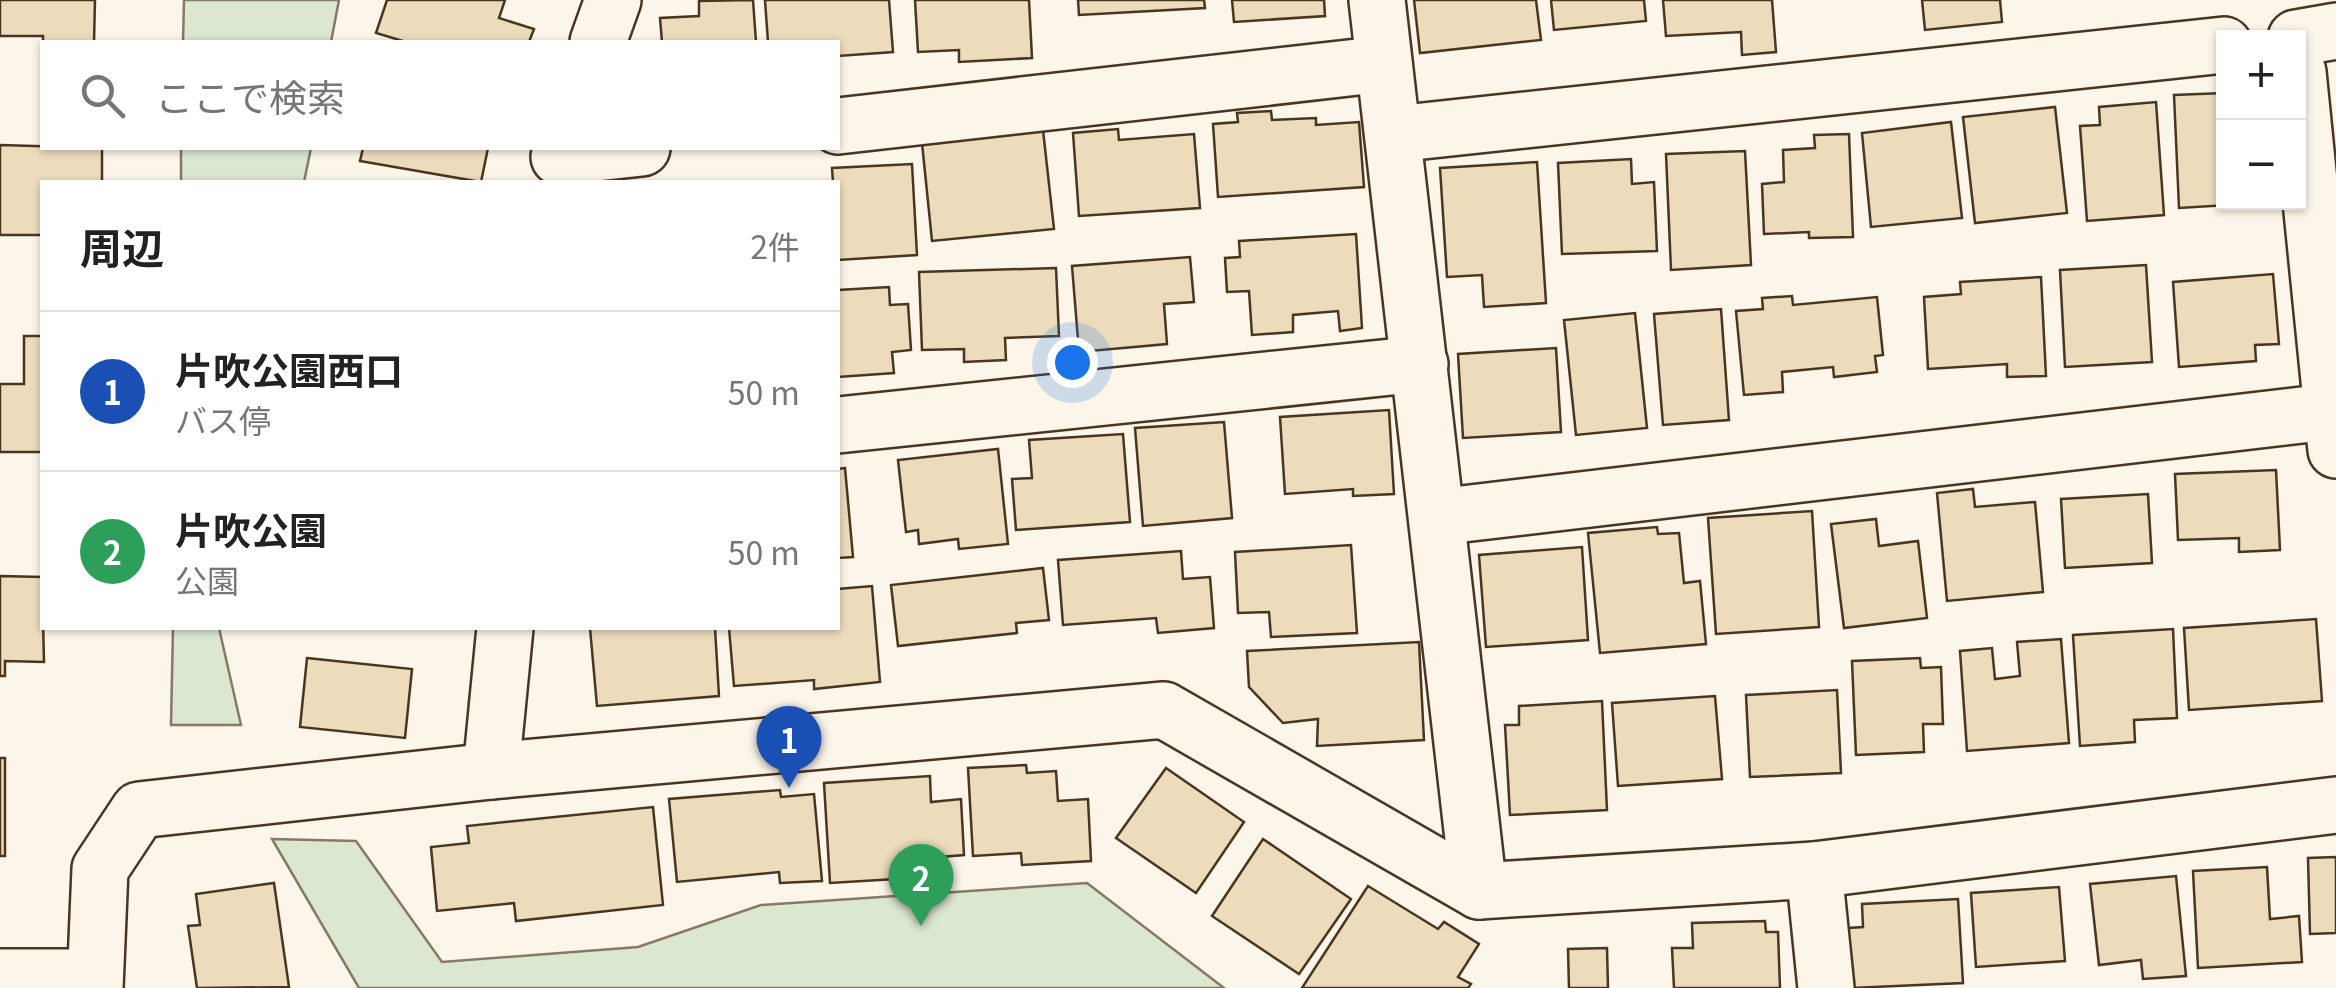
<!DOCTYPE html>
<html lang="ja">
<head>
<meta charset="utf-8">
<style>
  body { margin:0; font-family:Georgia,"Noto Sans JP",serif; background:#f6f6f6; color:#222 }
  .controls { position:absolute; right:30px; top:30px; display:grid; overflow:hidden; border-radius:0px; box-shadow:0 2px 8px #0004 }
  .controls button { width:90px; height:90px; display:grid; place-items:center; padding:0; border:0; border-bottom:2px solid #e0e0e0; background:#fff; color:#222; font:50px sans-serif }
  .you { position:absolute; left:1072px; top:362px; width:35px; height:35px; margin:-25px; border:8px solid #fff; border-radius:50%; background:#1a73e8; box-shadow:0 0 0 15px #1a73e833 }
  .badge { display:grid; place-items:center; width:65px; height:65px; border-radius:50%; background:#7c3aed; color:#fff; font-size:32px; font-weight:700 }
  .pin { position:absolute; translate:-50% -82px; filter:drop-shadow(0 2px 5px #0008) }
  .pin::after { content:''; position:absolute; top:52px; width:35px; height:30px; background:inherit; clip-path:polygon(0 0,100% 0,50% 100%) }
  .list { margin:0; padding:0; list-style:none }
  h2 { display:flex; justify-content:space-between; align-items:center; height:130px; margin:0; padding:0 40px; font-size:42px }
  h2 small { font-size:32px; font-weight:400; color:#767676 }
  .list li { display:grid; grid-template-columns:65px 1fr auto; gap:30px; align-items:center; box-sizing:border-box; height:160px; padding:0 40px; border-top:2px solid #e0e0e0 }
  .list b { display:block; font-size:38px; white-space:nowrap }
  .list p { margin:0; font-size:32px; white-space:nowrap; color:#767676 }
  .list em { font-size:32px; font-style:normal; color:#767676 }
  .icon { flex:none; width:55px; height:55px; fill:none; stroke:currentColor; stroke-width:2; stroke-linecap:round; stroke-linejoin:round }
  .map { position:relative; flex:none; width:2336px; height:988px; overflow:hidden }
  .search { position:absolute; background:#fff; box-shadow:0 2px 8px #0004; left:40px; top:40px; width:800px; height:110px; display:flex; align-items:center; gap:25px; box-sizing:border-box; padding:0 35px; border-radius:0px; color:#767676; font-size:38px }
  .panel { position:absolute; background:#fff; box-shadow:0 2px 8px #0004; left:40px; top:180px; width:800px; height:450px; border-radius:0px }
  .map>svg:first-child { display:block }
  .green { fill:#dce7d0; stroke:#887966; stroke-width:2.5 }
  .building { fill:#ecdcbc; stroke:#4a3520; stroke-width:2.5 }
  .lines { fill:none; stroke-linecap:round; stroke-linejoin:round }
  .minor-casing { stroke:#4a3520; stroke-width:60 }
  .minor { stroke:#fbf6e9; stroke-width:55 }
</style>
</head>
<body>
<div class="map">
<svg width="2336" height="988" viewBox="0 0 2336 988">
  <rect width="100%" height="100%" fill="#fbf6e9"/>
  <g class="green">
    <polygon points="184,0 339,0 331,42 183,42"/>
    <polygon points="181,148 311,148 304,182 181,182"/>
    <polygon points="173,628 219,628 241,725 171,725"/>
    <polygon points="272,839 356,841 442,962 638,947 761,905 1087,883 1224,988 359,988"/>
  </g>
  <g class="building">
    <polygon points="0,0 95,0 94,42 43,41 43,36 0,36"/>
    <polygon points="387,0 505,0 499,18 534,29 529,42 406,42 376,33"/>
    <polygon points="753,0 756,42 662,42 660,18 699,16 699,1"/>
    <polygon points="765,0 889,0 893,52 838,56 838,42 768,42"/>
    <polygon points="915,0 1029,0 1032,58 959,62 959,50 918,52"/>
    <polygon points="1078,0 1204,0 1205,8 1079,15"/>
    <polygon points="1232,0 1324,0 1325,16 1234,22"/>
    <polygon points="1414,0 1536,0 1541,40 1420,53"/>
    <polygon points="1551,0 1644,0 1646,21 1554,30"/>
    <polygon points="1663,0 1772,0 1776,52 1742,55 1741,32 1666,36"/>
    <polygon points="1922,0 2000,0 2002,22 1925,30"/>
    <polygon points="2224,93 2224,202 2262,203 2179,208 2174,95"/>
    <polygon points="2156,102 2164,215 2087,221 2080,126 2100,125 2099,107"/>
    <polygon points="2055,107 2067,213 1975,223 1963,117"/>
    <polygon points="1271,111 1272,120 1316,118 1316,125 1359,122 1364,187 1218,197 1213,124 1238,122 1237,113"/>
    <polygon points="1951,122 1962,218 1871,227 1862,133"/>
    <polygon points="1118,129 1119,140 1194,134 1200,208 1079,216 1073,133"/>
    <polygon points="1043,130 1054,229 932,241 922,143"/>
    <polygon points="1849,134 1853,237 1809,238 1809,232 1764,234 1762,184 1784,182 1783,150 1815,148 1814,135"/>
    <polygon points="0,145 102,148 102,182 42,182 42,235 0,235"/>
    <polygon points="363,148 488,148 481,182 360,161"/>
    <polygon points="1745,151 1751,265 1671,270 1666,154"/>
    <polygon points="1631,159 1632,184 1654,182 1657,251 1562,254 1558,163"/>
    <polygon points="1537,162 1546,303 1484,307 1482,275 1447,277 1440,168"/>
    <polygon points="912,164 917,255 838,260 838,182 833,182 832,168"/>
    <polygon points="1356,234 1362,328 1340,331 1338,311 1293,315 1293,332 1252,335 1249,291 1227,292 1225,258 1240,257 1239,241"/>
    <polygon points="1190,257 1194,302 1164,304 1167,344 1079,352 1072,266"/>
    <polygon points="2146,265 2152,362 2065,367 2060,270"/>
    <polygon points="1056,268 1059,336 1005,338 1006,360 964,362 964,349 922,350 919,272"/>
    <polygon points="2273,274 2279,344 2255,345 2256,361 2179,367 2173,282"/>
    <polygon points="2041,277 2046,376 2007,377 2007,364 1928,369 1924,297 1961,294 1960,282"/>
    <polygon points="889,287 890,305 908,304 911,350 892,352 894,373 838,377 838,290"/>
    <polygon points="1792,296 1793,305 1877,297 1883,355 1875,356 1877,372 1834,377 1833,367 1782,372 1783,392 1744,395 1736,311 1763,309 1762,298"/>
    <polygon points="1721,309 1729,420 1663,425 1654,314"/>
    <polygon points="1635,313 1647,428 1576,435 1564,320"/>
    <polygon points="24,336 42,336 42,452 0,452 0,384 24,384"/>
    <polygon points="1556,348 1561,432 1463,438 1458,354"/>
    <polygon points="1389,410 1394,494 1353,496 1353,489 1285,494 1280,417"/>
    <polygon points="1224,422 1232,518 1143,526 1135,428"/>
    <polygon points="1123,434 1130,522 1016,530 1012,479 1032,478 1029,440"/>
    <polygon points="998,449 1008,544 959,549 958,539 919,544 918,530 906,532 898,460"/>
    <polygon points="845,468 853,557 838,558 838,469"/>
    <polygon points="2276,470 2280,550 2239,552 2239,538 2178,540 2175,474"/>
    <polygon points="1973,489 1975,507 2035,502 2043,592 1947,601 1937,493"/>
    <polygon points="2148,494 2152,563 2065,568 2061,499"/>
    <polygon points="1812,511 1819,627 1716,634 1708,518"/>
    <polygon points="1876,519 1879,546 1918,541 1927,618 1844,628 1831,524"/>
    <polygon points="1657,527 1658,534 1679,533 1684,583 1700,581 1706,644 1600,653 1588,533"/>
    <polygon points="1351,545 1357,633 1271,637 1269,612 1238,613 1235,552"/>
    <polygon points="1582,547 1588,640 1486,647 1479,555"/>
    <polygon points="1181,551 1183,579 1210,577 1214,628 1158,633 1156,618 1063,625 1058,560"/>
    <polygon points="1043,568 1049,620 1016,623 1017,633 898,646 891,585"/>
    <polygon points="0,576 42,577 44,662 5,661 5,676 0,676"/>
    <polygon points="872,586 880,682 814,689 814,680 734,686 729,628 838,628 838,589"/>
    <polygon points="2316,619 2322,701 2189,710 2184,628"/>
    <polygon points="590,628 715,628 719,696 597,706"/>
    <polygon points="2173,629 2177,718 2134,720 2135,742 2080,746 2073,635"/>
    <polygon points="2061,639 2069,743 1967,751 1960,651 1992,648 1995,679 2020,676 2017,642"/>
    <polygon points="1419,642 1424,740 1317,746 1318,719 1283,723 1249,687 1247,651"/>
    <polygon points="307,658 412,669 405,738 300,727"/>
    <polygon points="1920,658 1921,668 1941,667 1943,724 1923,724 1924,752 1856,755 1852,661"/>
    <polygon points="1837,690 1841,773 1750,777 1746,695"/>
    <polygon points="1715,696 1722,779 1618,786 1612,703"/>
    <polygon points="1602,701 1607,810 1510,815 1505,725 1519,725 1519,706"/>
    <rect x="0" y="758" width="5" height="98"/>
    <polygon points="1026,765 1027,773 1056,771 1058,801 1088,799 1091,861 1022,865 1021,853 973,856 968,768"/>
    <polygon points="1166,768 1244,822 1196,893 1116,838"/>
    <polygon points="930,776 931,802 961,799 964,855 928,858 929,877 830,883 824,783"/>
    <polygon points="780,790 781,797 814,794 822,881 780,883 779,872 677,882 669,799"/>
    <polygon points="653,807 663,905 516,921 514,903 437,911 431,847 469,843 467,826"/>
    <polygon points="1263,839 1351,899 1299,974 1212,916"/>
    <polygon points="2336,857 2336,933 2310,934 2308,858"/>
    <polygon points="2267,867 2270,919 2299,916 2302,962 2198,968 2193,871"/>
    <polygon points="2176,876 2186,976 2143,979 2141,960 2099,965 2090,884"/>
    <polygon points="274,883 289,987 197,988 188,926 200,925 196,894"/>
    <polygon points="1368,886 1438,929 1444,922 1479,944 1458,977 1471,984 1468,988 1302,988"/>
    <polygon points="2059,887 2065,961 1976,967 1971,893"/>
    <polygon points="1958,899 1963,983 1851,988 1848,928 1863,927 1862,904"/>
    <polygon points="1765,921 1766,932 1778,932 1780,988 1674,988 1672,948 1693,948 1692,923"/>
    <polygon points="1607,948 1608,988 1569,988 1568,949"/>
  </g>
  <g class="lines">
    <g class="minor-casing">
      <g id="minor">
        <polyline points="1377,0 1479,891"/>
        <polyline points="2296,38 2336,31"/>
        <polyline points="598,42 613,0"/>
        <polyline points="2298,72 2336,450"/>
        <polyline points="838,126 1384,64"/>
        <polyline points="1395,134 2224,45"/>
        <polyline points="559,157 642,148"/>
        <polyline points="838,425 1420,364"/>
        <polyline points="1437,517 2336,411"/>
        <polyline points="491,771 505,628"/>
        <polyline points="1814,870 1826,988"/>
        <polyline points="0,977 95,977"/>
        <polyline points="95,988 100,869 139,810 491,771 1164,710 1479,891 1814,870 2336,805"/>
      </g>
    </g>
    <use href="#minor" class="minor"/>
  </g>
</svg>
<div class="controls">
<button>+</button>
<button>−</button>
</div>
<div class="you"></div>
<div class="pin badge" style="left:789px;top:788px;background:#1a4fb4">1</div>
<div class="pin badge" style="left:921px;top:926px;background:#2e9e5b">2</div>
<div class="search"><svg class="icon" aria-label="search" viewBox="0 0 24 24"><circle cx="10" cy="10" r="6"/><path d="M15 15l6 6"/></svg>ここで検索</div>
<section class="panel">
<h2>周辺<small>2件</small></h2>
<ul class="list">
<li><span class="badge" style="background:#1a4fb4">1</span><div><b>片吹公園西口</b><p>バス停</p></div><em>50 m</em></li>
<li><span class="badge" style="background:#2e9e5b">2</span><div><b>片吹公園</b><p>公園</p></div><em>50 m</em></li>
</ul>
</section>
</div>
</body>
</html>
